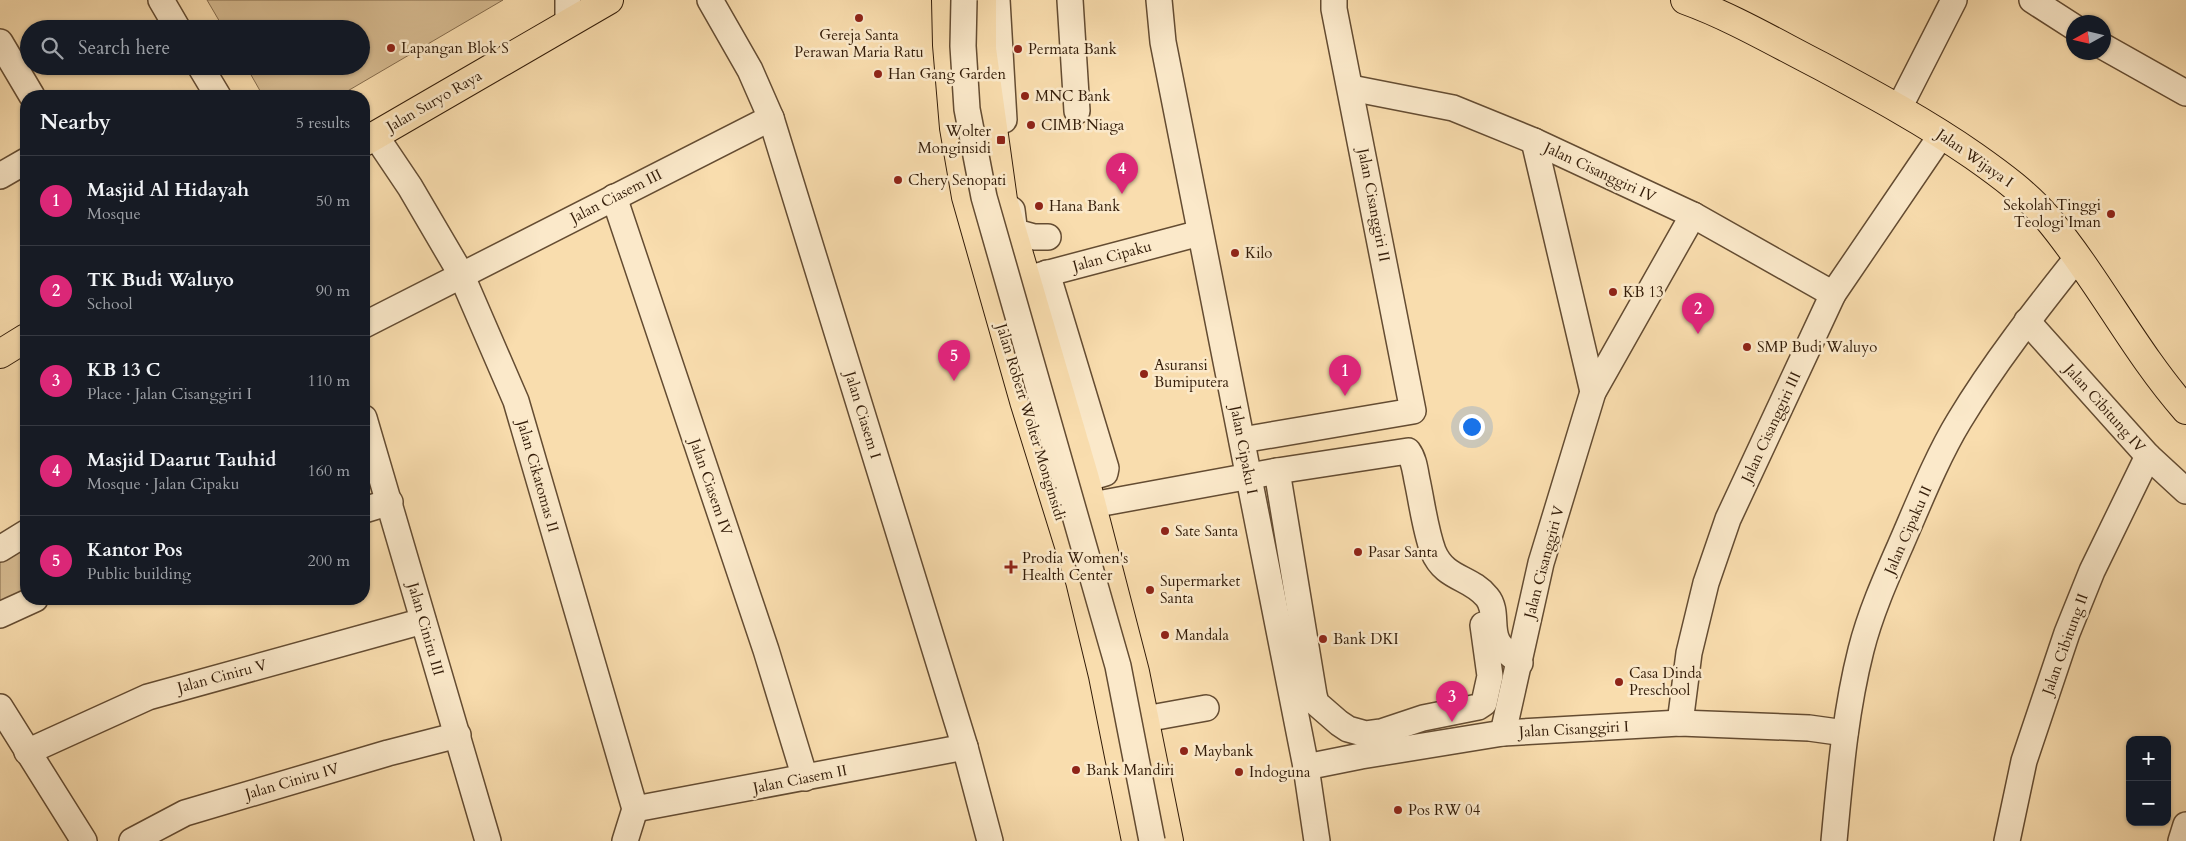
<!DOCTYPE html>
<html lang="en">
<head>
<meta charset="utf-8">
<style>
  body { margin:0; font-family:Cardo,serif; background:#242831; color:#f1f3f6 }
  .controls { position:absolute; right:15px; bottom:15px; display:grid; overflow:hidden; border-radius:10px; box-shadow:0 1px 4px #0004 }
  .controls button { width:45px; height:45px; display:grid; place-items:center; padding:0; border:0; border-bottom:1px solid #363941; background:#171b24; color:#f1f3f6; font:25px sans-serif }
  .compass { position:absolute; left:2066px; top:15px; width:45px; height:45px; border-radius:50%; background:#171b24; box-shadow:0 1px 4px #0004; rotate:262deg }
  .you { position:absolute; left:1471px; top:426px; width:18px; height:18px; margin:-12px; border:4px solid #fff; border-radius:50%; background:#1a73e8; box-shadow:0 0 0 8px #1a73e833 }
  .badge { display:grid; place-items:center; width:32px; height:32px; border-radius:50%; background:#db2777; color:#fff; font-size:16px; font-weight:700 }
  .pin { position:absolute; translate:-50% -41px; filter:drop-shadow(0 1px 2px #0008) }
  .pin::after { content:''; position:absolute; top:26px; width:18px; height:15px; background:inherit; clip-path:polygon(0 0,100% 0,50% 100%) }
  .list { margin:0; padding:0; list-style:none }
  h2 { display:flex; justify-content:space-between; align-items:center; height:65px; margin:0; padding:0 20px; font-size:21px }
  h2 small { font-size:16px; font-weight:400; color:#9ea1a6 }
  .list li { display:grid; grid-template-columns:32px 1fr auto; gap:15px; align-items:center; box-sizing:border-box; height:90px; padding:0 20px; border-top:1px solid #363941 }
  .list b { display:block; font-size:19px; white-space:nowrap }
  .list p { margin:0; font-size:16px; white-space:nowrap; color:#9ea1a6 }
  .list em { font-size:16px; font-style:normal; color:#9ea1a6 }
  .icon { flex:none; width:28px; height:28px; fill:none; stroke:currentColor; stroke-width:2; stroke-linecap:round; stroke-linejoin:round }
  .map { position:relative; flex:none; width:2186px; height:841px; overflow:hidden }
  .search { position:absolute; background:#171b24; box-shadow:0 1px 4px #0004; left:20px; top:20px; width:350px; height:55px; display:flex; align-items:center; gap:12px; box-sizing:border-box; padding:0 18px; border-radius:28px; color:#9ea1a6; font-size:19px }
  .panel { position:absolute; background:#171b24; box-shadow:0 1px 4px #0004; left:20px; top:90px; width:350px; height:515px; border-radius:20px }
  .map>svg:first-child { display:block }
  .green { fill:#d7bc92; stroke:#856c4d }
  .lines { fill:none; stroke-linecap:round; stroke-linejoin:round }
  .minor-casing { stroke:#644c32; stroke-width:28 }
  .major-casing { stroke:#331c08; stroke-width:30 }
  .minor { stroke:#fbe9ca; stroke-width:25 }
  .major { stroke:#f9ddae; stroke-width:28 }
  .minor-bridge-casing { stroke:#644c32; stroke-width:28; stroke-linecap:butt }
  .minor-bridge { stroke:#fbe9ca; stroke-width:25 }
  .poi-dot { fill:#8f2418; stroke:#fbe9ca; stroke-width:2 }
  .labels { text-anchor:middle; stroke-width:5; stroke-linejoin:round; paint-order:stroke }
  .poi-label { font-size:15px; fill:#331c08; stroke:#fbe9ca; text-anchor:start }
  .street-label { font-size:15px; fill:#331c08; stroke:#fbe9ca }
</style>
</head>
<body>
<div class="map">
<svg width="2186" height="841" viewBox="0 0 2186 841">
  <rect width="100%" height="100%" fill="#f9ddae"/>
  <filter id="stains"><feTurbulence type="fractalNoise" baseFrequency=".004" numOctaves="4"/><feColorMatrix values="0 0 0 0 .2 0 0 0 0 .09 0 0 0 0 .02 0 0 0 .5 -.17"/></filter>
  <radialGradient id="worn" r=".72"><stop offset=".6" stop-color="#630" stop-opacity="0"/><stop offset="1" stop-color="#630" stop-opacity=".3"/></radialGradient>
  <g class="green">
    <polygon points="207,0 503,0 339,96 263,96 246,66 361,66 361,29 224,29"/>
    <polygon points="26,544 26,595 0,603 0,560"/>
  </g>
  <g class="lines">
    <g class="minor-casing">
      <g id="minor">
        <polyline points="161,0 178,29"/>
        <polyline points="568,0 568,23"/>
        <polyline points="710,0 750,70 771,118 965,747 990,841"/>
        <polyline points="997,0 1004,120"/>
        <polyline points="1070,0 1077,111"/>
        <polyline points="1159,0 1163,42 1306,767 1317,841"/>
        <polyline points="2032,0 2074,27"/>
        <polyline points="0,42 32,96"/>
        <polyline points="2104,47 2186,93"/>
        <polyline points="200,66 218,96"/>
        <polyline points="1351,88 1453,108 1534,141 1693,215 1833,294"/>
        <polyline points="1899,108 1954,0"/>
        <polyline points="375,135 410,187 461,274 516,401 635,809 625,841"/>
        <polyline points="1534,141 1593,392"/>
        <polyline points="0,176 26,161"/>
        <polyline points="614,197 766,650 805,778"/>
        <polyline points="1012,210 1014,226 1016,232 1034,237 1048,237"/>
        <polyline points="1047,273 1106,468 1105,473 1085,479"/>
        <polyline points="1030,278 1200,233"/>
        <polyline points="2027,321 2148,456 2186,491"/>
        <polyline points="364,325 771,118"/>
        <polyline points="364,418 488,841"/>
        <polyline points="1242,440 1413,411 1334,9 1334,0"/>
        <polyline points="1277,471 1314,695 1316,703 1339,723 1348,729 1366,734 1381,732 1423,718 1478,707 1484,703 1490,676 1483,625"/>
        <path d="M1092,505L1277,471L1408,451C1414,459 1415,470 1417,480C1422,503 1425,529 1433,551C1445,580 1470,576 1487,597C1498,610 1490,629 1498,642C1502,650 1513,656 1520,663"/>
        <polyline points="364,510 390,502"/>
        <polyline points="0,549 26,533"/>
        <polyline points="0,615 35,599"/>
        <polyline points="0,707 84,841"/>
        <polyline points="1145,719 1206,708"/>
        <polyline points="1680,723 1689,653 1706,583 1728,519 1833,294 1942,134"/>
        <polyline points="1503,733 1541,563 1593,392 1693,215"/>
        <polyline points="27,752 148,697 423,621"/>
        <polyline points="1306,767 1361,756 1503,733 1680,723 1809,728 1845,733"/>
        <polyline points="635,809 965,747"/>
        <polyline points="132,841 185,813 388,753 458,735"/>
        <path d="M1834,841C1840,777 1845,713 1861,650C1870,614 1886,578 1901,544C1918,505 1937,457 1959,421C1994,363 2035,311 2077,258"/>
        <polyline points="2007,841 2024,761 2067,633 2092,571 2148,456"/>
        <polyline points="2181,841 2186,825"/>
      </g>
    </g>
    <g class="major-casing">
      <g id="major">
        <polyline points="946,0 947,45 954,128 966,197 1024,401 1080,581 1103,676 1136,841"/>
        <polyline points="982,0 982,49 1003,200 1085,479 1135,672 1169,841"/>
        <path d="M1685,0C1732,17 1776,43 1821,66C1873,94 1925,122 1974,156C2001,175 2027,194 2049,220C2099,280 2134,351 2186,410"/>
        <polyline points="364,142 609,0"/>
        <polyline points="0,354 26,338"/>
      </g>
    </g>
    <use href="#minor" class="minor"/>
    <use href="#major" class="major"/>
    <g class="minor-bridge-casing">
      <polyline id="minor-bridge" points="964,0 963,46 967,109 984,197 1118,666 1152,841"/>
    </g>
    <use href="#minor-bridge" class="minor-bridge"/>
  </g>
  <g class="poi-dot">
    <circle cx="859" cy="18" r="5"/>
    <circle cx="391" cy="48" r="5"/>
    <circle cx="1018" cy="49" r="5"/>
    <circle cx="878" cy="74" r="5"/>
    <circle cx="1025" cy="96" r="5"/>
    <circle cx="1031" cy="125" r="5"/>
    <rect x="996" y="135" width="10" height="10" rx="2.5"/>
    <circle cx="898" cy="180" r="5"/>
    <circle cx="1039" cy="206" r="5"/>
    <circle cx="2111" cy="214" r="5"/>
    <circle cx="1235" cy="253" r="5"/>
    <circle cx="1613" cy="292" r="5"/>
    <circle cx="1747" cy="347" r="5"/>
    <circle cx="1144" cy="374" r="5"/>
    <circle cx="1165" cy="531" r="5"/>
    <circle cx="1358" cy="552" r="5"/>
    <path d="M1008.5 559.5h5v5h5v5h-5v5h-5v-5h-5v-5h5z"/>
    <circle cx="1150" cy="590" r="5"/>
    <circle cx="1165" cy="635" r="5"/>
    <circle cx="1323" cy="639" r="5"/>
    <circle cx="1619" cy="682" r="5"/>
    <circle cx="1184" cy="751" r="5"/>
    <circle cx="1076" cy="770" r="5"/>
    <circle cx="1239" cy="772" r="5"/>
    <circle cx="1398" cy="810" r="5"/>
  </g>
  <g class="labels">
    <g class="poi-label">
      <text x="859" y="40" text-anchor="middle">Gereja Santa<tspan x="859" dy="17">Perawan Maria Ratu</tspan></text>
      <text x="401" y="53">Lapangan Blok S</text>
      <text x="1028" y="54">Permata Bank</text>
      <text x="888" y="79">Han Gang Garden</text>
      <text x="1035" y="101">MNC Bank</text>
      <text x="1041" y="130">CIMB Niaga</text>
      <text x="991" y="136" text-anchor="end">Wolter<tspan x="991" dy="17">Monginsidi</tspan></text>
      <text x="908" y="185">Chery Senopati</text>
      <text x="2101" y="210" text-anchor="end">Sekolah Tinggi<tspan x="2101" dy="17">Teologi Iman</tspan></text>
      <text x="1049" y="211">Hana Bank</text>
      <text x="1245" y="258">Kilo</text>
      <text x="1623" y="297">KB 13</text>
      <text x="1757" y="352">SMP Budi Waluyo</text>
      <text x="1154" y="370">Asuransi<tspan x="1154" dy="17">Bumiputera</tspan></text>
      <text x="1175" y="536">Sate Santa</text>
      <text x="1368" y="557">Pasar Santa</text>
      <text x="1022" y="563">Prodia Women's<tspan x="1022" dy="17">Health Center</tspan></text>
      <text x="1160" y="586">Supermarket<tspan x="1160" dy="17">Santa</tspan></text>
      <text x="1175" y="640">Mandala</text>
      <text x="1333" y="644">Bank DKI</text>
      <text x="1629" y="678">Casa Dinda<tspan x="1629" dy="17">Preschool</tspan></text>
      <text x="1194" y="756">Maybank</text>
      <text x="1086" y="775">Bank Mandiri</text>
      <text x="1249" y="777">Indoguna</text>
      <text x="1408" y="815">Pos RW 04</text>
    </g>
    <g class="street-label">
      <text transform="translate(434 101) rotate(-30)" y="5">Jalan Suryo Raya</text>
      <text transform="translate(1975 158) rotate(35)" y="5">Jalan Wijaya I</text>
      <text transform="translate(1600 172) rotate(25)" y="5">Jalan Cisanggiri IV</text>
      <text transform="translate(616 196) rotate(-27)" y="5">Jalan Ciasem III</text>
      <text transform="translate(1374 205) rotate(79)" y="5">Jalan Cisanggiri II</text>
      <text transform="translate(1112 256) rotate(-15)" y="5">Jalan Cipaku</text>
      <text transform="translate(2105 408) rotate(48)" y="5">Jalan Cibitung IV</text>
      <text transform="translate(863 415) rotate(73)" y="5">Jalan Ciasem I</text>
      <text transform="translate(1031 422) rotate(73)" y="5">Jalan Robert Wolter Monginsidi</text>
      <text transform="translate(1771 427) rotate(-65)" y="5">Jalan Cisanggiri III</text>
      <text transform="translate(1244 450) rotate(79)" y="5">Jalan Cipaku I</text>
      <text transform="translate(538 476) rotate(74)" y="5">Jalan Cikatomas II</text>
      <text transform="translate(711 487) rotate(71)" y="5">Jalan Ciasem IV</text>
      <text transform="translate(1908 530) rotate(-66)" y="5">Jalan Cipaku II</text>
      <text transform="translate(1544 562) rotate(-75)" y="5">Jalan Cisanggiri V</text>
      <text transform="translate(426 629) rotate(74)" y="5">Jalan Ciniru III</text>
      <text transform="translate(2065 644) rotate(-70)" y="5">Jalan Cibitung II</text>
      <text transform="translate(222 676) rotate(-15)" y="5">Jalan Ciniru V</text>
      <text transform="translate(1574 729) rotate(-3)" y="5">Jalan Cisanggiri I</text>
      <text transform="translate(800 779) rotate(-11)" y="5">Jalan Ciasem II</text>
      <text transform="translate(292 781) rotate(-16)" y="5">Jalan Ciniru IV</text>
    </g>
  </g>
  <rect width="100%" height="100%" filter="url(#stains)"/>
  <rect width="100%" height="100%" fill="url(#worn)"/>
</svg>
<div class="controls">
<button>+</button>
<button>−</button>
</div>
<svg class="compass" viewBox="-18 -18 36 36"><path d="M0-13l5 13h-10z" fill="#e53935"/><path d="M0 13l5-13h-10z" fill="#9ea1a6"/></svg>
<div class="you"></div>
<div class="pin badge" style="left:1345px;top:396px">1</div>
<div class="pin badge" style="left:1698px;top:334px">2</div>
<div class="pin badge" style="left:1452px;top:722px">3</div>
<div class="pin badge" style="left:1122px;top:194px">4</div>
<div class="pin badge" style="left:954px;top:381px">5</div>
<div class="search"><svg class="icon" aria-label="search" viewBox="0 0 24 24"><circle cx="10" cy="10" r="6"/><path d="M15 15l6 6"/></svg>Search here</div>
<section class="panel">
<h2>Nearby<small>5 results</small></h2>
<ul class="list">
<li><span class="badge">1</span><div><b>Masjid Al Hidayah</b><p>Mosque</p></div><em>50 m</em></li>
<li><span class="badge">2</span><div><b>TK Budi Waluyo</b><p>School</p></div><em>90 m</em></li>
<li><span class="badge">3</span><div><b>KB 13 C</b><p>Place · Jalan Cisanggiri I</p></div><em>110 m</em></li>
<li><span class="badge">4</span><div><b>Masjid Daarut Tauhid</b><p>Mosque · Jalan Cipaku</p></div><em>160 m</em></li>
<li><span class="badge">5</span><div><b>Kantor Pos</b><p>Public building</p></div><em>200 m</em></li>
</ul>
</section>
</div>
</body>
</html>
